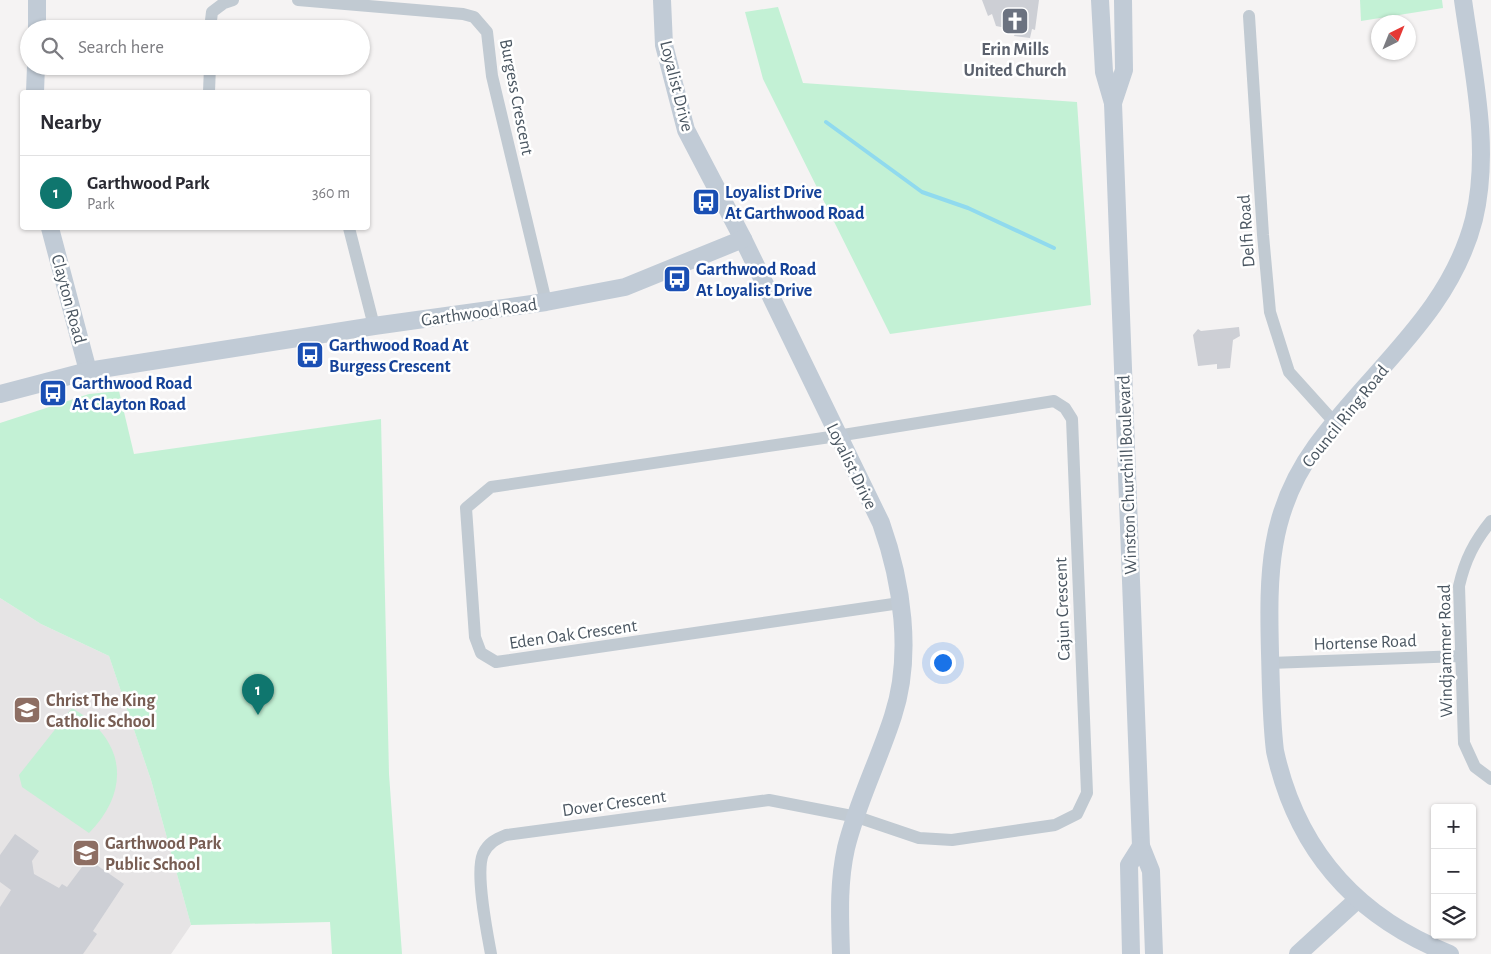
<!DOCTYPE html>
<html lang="en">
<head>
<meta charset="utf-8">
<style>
  body { margin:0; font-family:"Alegreya Sans",sans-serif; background:#f2f2f3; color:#2b2b33 }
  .controls { position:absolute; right:15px; bottom:15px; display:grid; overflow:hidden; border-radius:5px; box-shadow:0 1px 4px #0004 }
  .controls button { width:45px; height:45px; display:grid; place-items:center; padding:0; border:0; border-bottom:1px solid #e1e1e2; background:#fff; color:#2b2b33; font:25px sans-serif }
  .compass { position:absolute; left:1371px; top:15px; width:45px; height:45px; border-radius:50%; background:#fff; box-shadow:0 1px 4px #0004; rotate:43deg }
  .you { position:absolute; left:942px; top:662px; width:18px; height:18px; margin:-12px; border:4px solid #fff; border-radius:50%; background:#1a73e8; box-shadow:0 0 0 8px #1a73e833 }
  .badge { display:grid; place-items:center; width:32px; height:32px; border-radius:50%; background:#0f766e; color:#fff; font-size:16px; font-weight:700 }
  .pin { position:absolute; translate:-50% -41px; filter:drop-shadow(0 1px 2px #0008) }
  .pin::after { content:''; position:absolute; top:26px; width:18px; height:15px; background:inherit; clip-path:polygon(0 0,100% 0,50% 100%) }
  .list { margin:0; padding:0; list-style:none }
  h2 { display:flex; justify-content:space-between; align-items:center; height:65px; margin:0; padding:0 20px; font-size:21px }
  h2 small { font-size:16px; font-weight:400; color:#7c7c81 }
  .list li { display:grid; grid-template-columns:32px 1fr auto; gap:15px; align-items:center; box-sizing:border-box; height:75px; padding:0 20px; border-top:1px solid #e1e1e2 }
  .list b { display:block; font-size:19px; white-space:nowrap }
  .list p { margin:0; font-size:16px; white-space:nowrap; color:#7c7c81 }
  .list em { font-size:16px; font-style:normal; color:#7c7c81 }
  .icon { flex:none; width:28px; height:28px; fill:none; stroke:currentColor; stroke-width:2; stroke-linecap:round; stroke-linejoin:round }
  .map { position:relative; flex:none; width:1491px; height:954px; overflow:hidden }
  .search { position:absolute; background:#fff; box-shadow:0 1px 4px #0004; left:20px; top:20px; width:350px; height:55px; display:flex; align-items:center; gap:12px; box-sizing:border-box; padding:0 18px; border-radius:28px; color:#7c7c81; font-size:19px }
  .panel { position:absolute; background:#fff; box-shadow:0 1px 4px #0004; left:20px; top:90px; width:350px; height:140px; border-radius:5px }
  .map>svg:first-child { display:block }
  .education { fill:#e6e4e5 }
  .green { fill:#c3f1d5 }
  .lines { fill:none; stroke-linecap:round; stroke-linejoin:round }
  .stream { stroke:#90daee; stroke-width:4 }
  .building { fill:#cdcfd5 }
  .street { stroke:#c1cad2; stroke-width:12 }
  .secondary { stroke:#c1cbd6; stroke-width:18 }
  .labels { text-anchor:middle; stroke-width:5; stroke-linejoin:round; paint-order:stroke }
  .worship-label { font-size:18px; font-weight:bold; fill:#5b616d; stroke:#fff }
  .street-label { font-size:18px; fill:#4a5661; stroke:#fff }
  .transit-label { font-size:18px; font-weight:bold; fill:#164399; stroke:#fff; text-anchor:start }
  .education-label { font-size:18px; font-weight:bold; fill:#785e54; stroke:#fff; text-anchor:start }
</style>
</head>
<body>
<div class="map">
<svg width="1491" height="954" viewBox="0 0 1491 954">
  <rect width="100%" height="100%" fill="#f5f3f3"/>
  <polygon class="education" points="0,598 41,624 109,656 151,780 191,925 171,954 0,954"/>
  <g class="green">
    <polygon points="1360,0 1442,0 1443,8 1361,21"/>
    <polygon points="778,7 803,83 1077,102 1091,305 890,334 763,79 745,12"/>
    <polygon points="119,391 134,454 381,419 389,774 402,954 332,954 330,922 191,925 151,780 109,656 41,624 0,598 0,423 89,394"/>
    <path d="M72,708C125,739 132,789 89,833L22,787L19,775Z"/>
  </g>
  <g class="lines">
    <polyline class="stream" points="826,122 922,192 968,208 1054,248"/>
  </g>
  <g class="building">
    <polygon points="982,0 1039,0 1035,30 1032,29 1030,38 1014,36 1015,33 1005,32 1006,28 996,26 992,14 988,16"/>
    <polygon points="1239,327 1240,336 1233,340 1230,368 1217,369 1217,364 1198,366 1193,335 1198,329 1201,331"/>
    <polygon points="15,834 39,851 32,861 34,874 59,888 62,884 67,887 88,859 124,884 93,931 97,934 83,954 0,954 0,907 11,890 0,882 0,855"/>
  </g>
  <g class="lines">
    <g class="street">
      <polyline points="298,0 463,14 474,17 487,32 492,76 546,302"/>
      <polyline points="1249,16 1263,235 1270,312 1289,372 1335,423"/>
      <polyline points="210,29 212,12 224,3 233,0"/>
      <polyline points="209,92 210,66"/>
      <polyline points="349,228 374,326"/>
      <path d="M1491,521C1474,542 1465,560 1459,586L1464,743L1475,767L1491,779"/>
      <polyline points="1270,663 1461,656"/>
      <path d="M491,954C487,932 475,873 483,854C488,843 496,839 506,835L769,800L857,817L919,838L952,840L1055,825L1077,814L1087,793L1072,419L1065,408L1054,401L837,436L491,487L466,508L475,637L481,653L496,662L900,603"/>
    </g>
    <g class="secondary">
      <path d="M662,0L664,45L686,130L743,239L881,523C902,582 913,655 893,716C879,760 857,803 846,848C838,884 840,918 841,954"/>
      <polyline points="1100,0 1104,72 1113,103 1141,846 1151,871 1154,954"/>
      <polyline points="37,29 37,0"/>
      <polyline points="35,92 36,66"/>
      <polyline points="1113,103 1124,70 1123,0"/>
      <polyline points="50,228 88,371"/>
      <polyline points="0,394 88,371 374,326 546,302 625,287 743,239"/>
      <polyline points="1131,954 1129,865 1141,846"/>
      <polyline points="1298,954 1357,900"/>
      <path d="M1450,954C1356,917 1297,851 1275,751C1271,718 1271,686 1270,653C1268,574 1268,512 1316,446C1371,370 1450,314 1474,219C1491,148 1473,72 1463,0"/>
    </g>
  </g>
  <defs>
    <g id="church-square" transform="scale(1.4375)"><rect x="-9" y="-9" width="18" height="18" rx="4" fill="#6b7280" stroke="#fff"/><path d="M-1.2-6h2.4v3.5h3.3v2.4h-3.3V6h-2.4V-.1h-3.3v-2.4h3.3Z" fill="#fff"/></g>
    <g id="bus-square" transform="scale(1.4375)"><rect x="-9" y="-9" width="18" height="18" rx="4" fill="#1a4fb4" stroke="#fff"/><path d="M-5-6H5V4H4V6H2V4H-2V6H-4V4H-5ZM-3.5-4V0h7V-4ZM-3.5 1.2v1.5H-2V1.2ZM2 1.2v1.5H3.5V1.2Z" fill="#fff"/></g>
    <g id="school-square" transform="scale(1.4375)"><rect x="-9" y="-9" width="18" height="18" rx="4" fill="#8d6e63" stroke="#fff"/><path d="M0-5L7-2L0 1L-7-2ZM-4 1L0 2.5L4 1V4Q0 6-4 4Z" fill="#fff"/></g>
  </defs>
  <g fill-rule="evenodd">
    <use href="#church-square" x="1015" y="21"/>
    <use href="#bus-square" x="706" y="202"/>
    <use href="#bus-square" x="677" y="279"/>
    <use href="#bus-square" x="310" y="355"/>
    <use href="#bus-square" x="53" y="393"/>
    <use href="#school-square" x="27" y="710"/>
    <use href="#school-square" x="86" y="853"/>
  </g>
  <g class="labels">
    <g class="worship-label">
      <text x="1015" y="55">Erin Mills<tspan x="1015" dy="21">United Church</tspan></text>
    </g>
    <g class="street-label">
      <text transform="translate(677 86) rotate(76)" y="6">Loyalist Drive</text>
      <text transform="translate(517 97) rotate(79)" y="6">Burgess Crescent</text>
      <text transform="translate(1246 231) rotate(-94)" y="6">Delfi Road</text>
      <text transform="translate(69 299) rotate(75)" y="6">Clayton Road</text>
      <text transform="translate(479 312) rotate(-8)" y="6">Garthwood Road</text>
      <text transform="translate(1345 416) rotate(-51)" y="6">Council Ring Road</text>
      <text transform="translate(852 466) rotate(64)" y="6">Loyalist Drive</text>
      <text transform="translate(1127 475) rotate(-92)" y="6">Winston Churchill Boulevard</text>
      <text transform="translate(1062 609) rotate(-92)" y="6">Cajun Crescent</text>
      <text transform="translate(573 634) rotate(-8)" y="6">Eden Oak Crescent</text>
      <text transform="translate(1365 642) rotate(-2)" y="6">Hortense Road</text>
      <text transform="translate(1445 651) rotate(-91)" y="6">Windjammer Road</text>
      <text transform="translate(614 803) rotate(-8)" y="6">Dover Crescent</text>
    </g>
    <g class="transit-label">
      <text x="725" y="198">Loyalist Drive<tspan x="725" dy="21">At Garthwood Road</tspan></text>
      <text x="696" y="275">Garthwood Road<tspan x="696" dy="21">At Loyalist Drive</tspan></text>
      <text x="329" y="351">Garthwood Road At<tspan x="329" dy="21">Burgess Crescent</tspan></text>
      <text x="72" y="389">Garthwood Road<tspan x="72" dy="21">At Clayton Road</tspan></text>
    </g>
    <g class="education-label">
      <text x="46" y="706">Christ The King<tspan x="46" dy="21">Catholic School</tspan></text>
      <text x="105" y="849">Garthwood Park<tspan x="105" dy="21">Public School</tspan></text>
    </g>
  </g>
</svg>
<div class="controls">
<button>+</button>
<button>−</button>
<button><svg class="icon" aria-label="layers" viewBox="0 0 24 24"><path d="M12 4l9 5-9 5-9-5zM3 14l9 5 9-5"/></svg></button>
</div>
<svg class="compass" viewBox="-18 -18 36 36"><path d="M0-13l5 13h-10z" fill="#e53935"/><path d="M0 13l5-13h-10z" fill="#7c7c81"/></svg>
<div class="you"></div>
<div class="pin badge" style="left:258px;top:715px">1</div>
<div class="search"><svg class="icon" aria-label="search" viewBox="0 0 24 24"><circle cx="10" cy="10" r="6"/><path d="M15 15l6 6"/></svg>Search here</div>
<section class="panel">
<h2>Nearby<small></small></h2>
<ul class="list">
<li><span class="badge">1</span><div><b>Garthwood Park</b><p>Park</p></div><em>360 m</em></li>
</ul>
</section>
</div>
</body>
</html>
